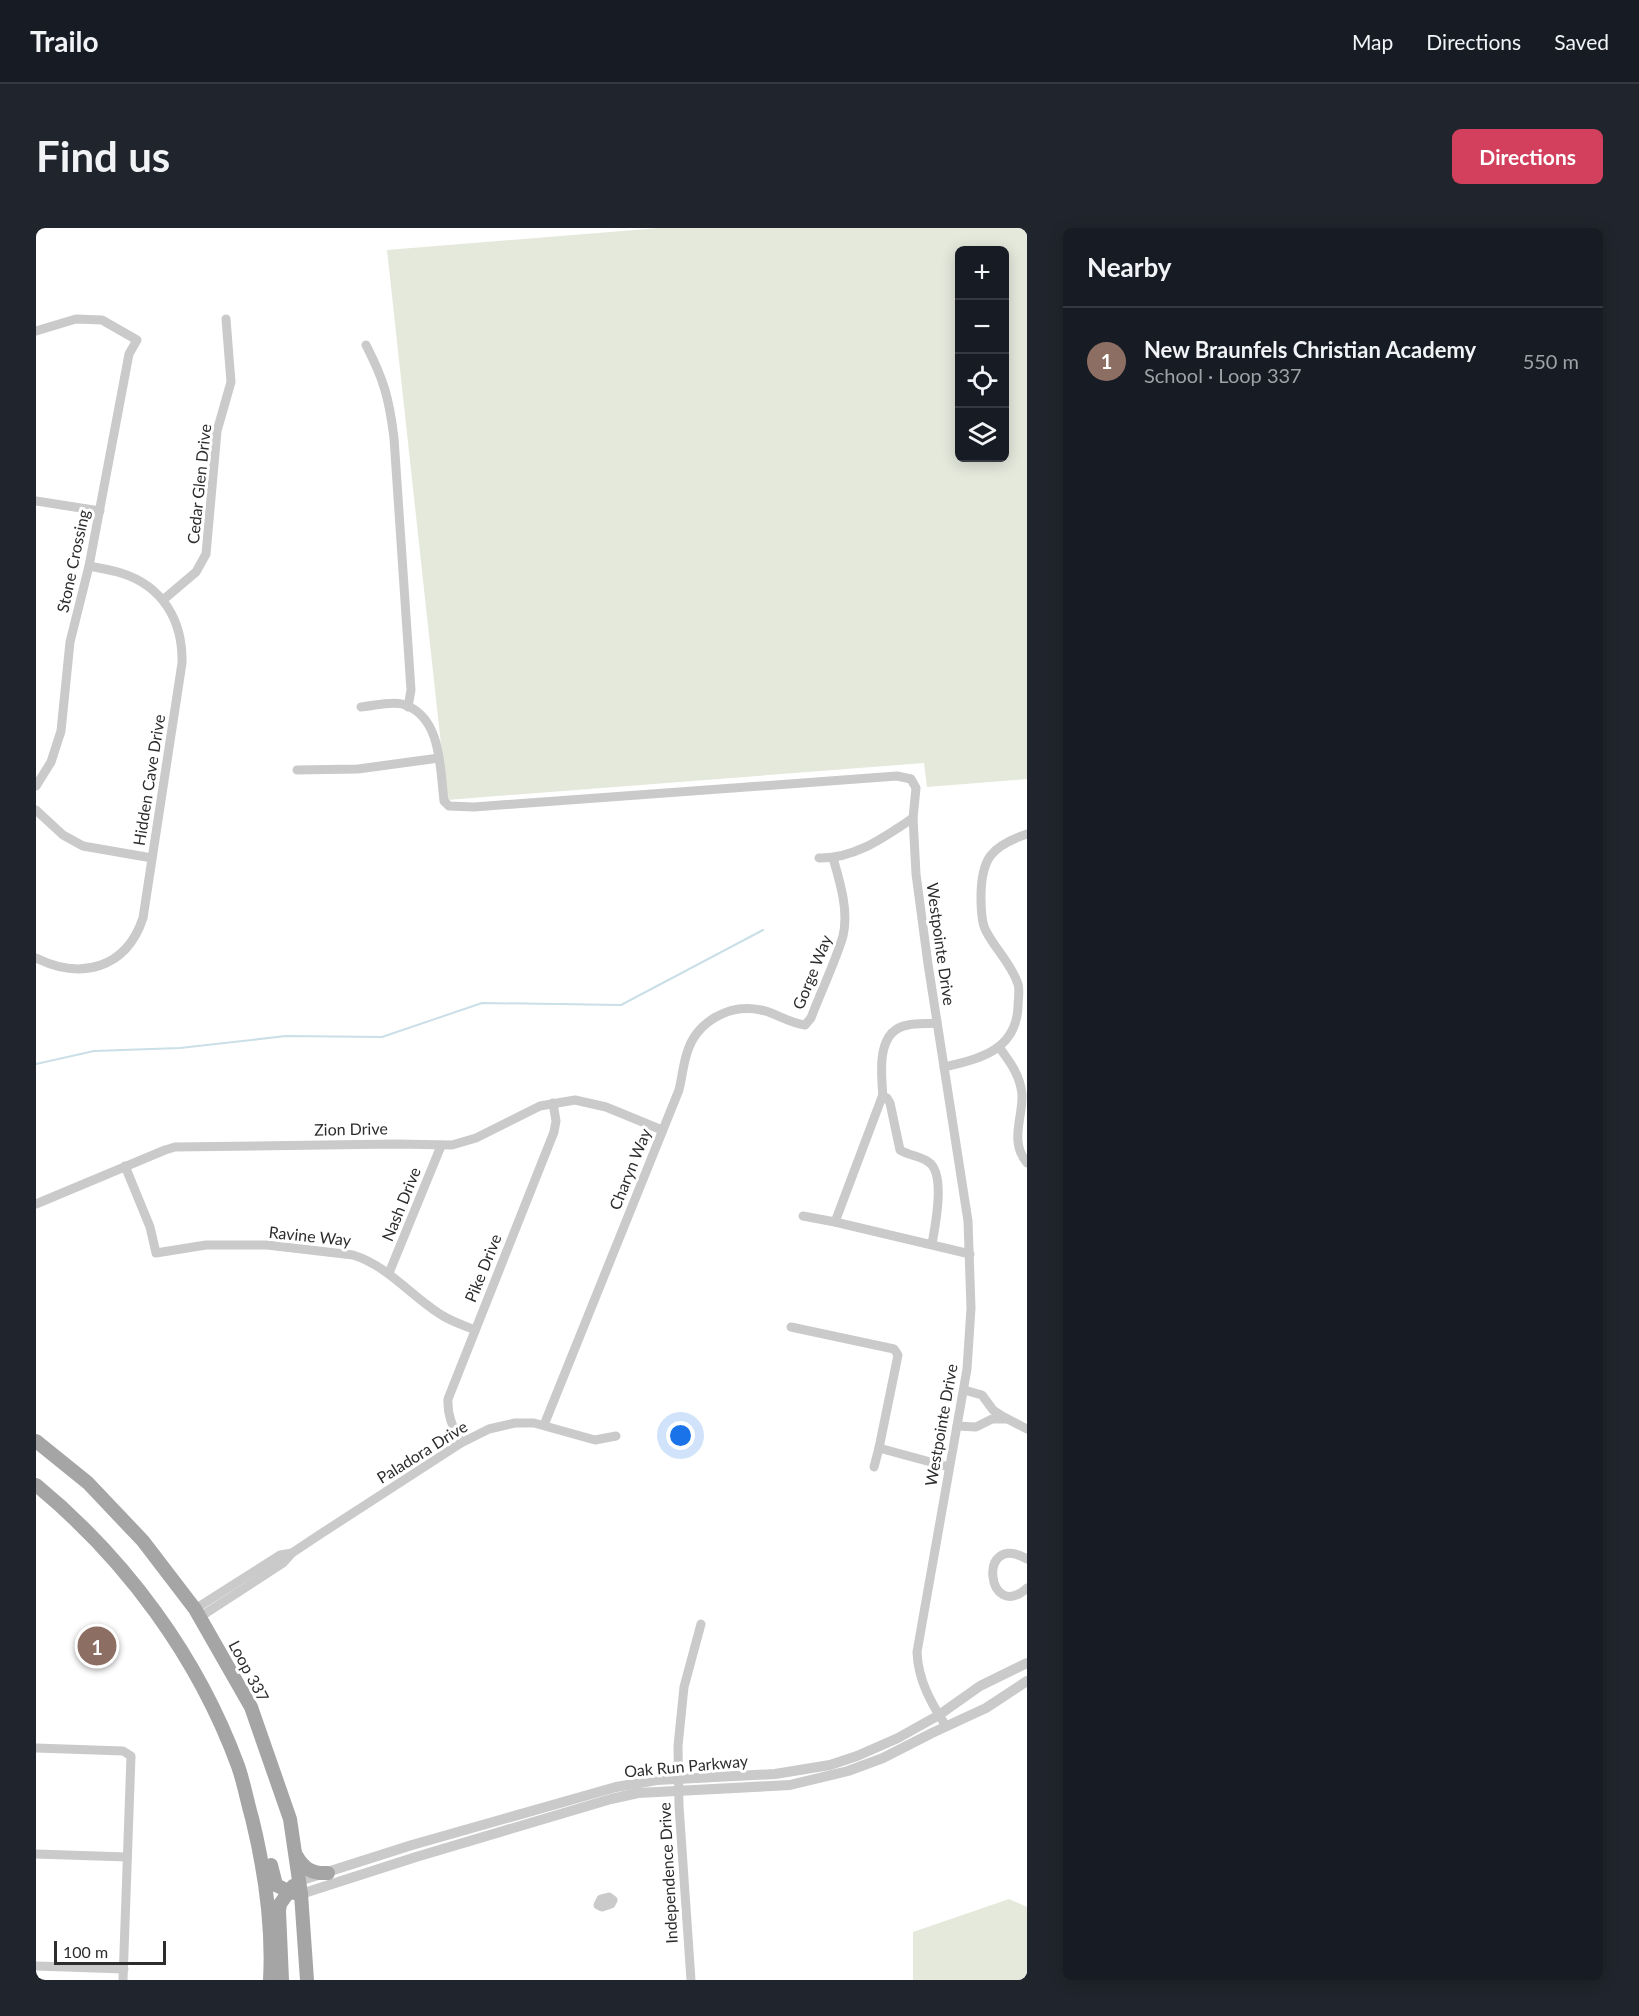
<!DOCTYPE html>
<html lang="en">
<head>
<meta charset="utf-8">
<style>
  body { margin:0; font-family:Lato,sans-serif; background:#20242c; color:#f1f3f6 }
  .controls { position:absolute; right:18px; top:18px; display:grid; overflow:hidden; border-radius:9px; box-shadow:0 3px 15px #0003 }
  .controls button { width:54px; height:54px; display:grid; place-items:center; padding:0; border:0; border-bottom:2px solid #363941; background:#171b24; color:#f1f3f6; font:30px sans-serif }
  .scale { position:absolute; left:18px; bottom:15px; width:112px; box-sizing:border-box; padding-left:6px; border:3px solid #2d2d2d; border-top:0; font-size:16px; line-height:21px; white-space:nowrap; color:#2d2d2d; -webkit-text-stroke:4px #fff; paint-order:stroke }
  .you { position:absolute; left:645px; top:1208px; width:21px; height:21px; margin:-15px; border:4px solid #fff; border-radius:50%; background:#1a73e8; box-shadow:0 0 0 9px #1a73e833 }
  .badge { display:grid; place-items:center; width:39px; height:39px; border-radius:50%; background:#d2405d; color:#fff; font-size:20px; font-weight:700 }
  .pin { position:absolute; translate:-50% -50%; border:3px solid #fff; box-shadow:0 2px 6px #0006 }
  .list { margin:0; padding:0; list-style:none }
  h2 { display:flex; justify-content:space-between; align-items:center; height:78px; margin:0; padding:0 24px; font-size:26px }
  h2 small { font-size:20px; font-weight:400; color:#9ea1a6 }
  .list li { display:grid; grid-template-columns:39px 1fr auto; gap:18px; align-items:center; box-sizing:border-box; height:108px; padding:0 24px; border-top:2px solid #363941 }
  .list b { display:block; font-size:22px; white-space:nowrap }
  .list p { margin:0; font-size:20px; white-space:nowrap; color:#9ea1a6 }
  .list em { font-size:20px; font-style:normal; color:#9ea1a6 }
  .icon { flex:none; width:33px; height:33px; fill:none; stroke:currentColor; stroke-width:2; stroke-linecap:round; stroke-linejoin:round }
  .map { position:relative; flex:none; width:991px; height:1752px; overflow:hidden; border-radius:9px }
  header { display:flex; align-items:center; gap:36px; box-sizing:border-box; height:84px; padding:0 30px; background:#171b24; border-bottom:2px solid #363941 }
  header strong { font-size:28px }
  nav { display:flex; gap:33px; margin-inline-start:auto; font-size:21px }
  .intro { display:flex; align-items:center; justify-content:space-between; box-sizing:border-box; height:144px; padding:0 36px }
  h1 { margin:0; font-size:42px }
  .button { padding:15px 27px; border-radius:9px; background:#d2405d; color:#fff; font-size:21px; font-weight:700 }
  main { display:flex; gap:36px; padding:0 36px }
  aside { flex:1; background:#171b24; border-radius:9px; box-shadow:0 3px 15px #0003 }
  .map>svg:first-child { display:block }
  .green { fill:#e5e9dc; fill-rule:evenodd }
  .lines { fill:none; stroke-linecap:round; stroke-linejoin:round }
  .stream { stroke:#cadfe7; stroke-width:2 }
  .minor { stroke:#cacaca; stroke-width:9 }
  .tertiary { stroke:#cacaca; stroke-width:10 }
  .primary { stroke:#a5a5a5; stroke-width:14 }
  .labels { text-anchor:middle; stroke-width:6; stroke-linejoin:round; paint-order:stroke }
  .street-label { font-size:16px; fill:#2d2d2d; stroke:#fff }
</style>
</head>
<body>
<header>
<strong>Trailo</strong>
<nav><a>Map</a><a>Directions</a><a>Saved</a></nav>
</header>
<div class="intro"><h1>Find us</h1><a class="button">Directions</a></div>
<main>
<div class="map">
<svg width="991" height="1752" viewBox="0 0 991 1752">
  <rect width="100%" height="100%" fill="#fff"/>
  <g class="green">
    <path d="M623,0H991V551L891,559L888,535L411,572L351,22ZM924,22H969V230H924Z"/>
    <polygon points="973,1671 991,1679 991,1752 877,1752 877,1704"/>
  </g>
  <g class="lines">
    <polyline class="stream" points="0,836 58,823 144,820 250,808 346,809 446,775 585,777 727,702"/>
    <g class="minor">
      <polyline points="0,103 40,91 66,92 101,112 93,126 53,338 34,414 25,503 15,534 0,558"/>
      <path d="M330,117C348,152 353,170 358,210L375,462L372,479"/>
      <polyline points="0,273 64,283"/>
      <polyline points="127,372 160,344 170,326 181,203 195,154 190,91"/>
      <path d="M325,479C337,478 354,473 366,476C406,487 404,541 408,573L413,578L438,579L861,548L875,551L880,560L877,590L880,646L892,736L932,993L935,1080L931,1141L881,1424C882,1452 895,1475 910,1498"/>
      <polyline points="261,542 322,541 403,530"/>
      <polyline points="0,582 27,607 47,618 116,630"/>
      <path d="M783,630C819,631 848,609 877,590"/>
      <path d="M0,730C45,752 90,741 107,690L146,435C147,393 127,358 85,345C75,342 64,340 53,338"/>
      <path d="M963,819C974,834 984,847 986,866C987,890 973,913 991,935"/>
      <path d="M908,839C944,831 980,822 982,779C982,772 984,762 982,756C975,735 958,720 949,701C945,692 945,679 945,669C945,631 955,618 991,606"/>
      <path d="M847,869C845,844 840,802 872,797C881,795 891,796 901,795"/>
      <path d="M89,938L114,999L120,1025L170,1017H231L317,1027C352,1038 374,1067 404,1086C414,1093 427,1097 439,1102"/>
      <polyline points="0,976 129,922 139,919 359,916 416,917 440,910 504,878 539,872 570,879 626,902"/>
      <polyline points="767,988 799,994"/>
      <path d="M896,1016C899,998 909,951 895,936C887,928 873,928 864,922L854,875L851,870L846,869L799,994L934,1026"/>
      <polyline points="353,1045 405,918"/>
      <polyline points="755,1099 858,1121 862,1127 843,1220"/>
      <polyline points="928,1162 946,1167 957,1182 966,1188 991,1201"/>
      <path d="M508,1197L643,862C646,850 647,837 651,825C660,794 693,775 725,782C740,785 753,795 769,797L775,790C785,763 799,735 807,708C813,683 804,654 797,630"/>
      <polyline points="921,1198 940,1199 956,1191 970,1191"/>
      <path d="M425,1215C417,1199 411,1188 412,1171L518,904L520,893L517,875"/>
      <polyline points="838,1239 843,1220 913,1239"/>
      <path d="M991,1331C940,1302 951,1396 991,1360"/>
      <polyline points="159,1381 244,1327 256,1325"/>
      <polyline points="164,1389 247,1335 256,1325 283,1307 425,1215 453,1201 479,1195 498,1195 559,1212 580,1208"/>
      <polyline points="0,1520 87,1523 95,1528 87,1752"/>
      <polyline points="0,1626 91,1629"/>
      <polygon points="573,1669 577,1672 575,1676 566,1679 562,1677 565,1671"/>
      <polyline points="0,1738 88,1741"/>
      <polyline points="655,1752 643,1578 642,1518 648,1459 665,1396"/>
    </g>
    <g class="tertiary">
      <polyline points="263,1653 376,1617 580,1559 621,1552 739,1546 794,1537 821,1528 862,1510 903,1487 944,1458 991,1435"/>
      <polyline points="265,1666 380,1629 575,1571 602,1565 754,1557 812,1543 847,1530 896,1505 950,1480 991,1453"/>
    </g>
    <g class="primary">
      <polyline points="0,1213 52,1255 107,1313 159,1381 215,1479 254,1591 265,1666 271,1752"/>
      <path d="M0,1257C90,1331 162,1429 202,1538C208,1555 211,1573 216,1590C229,1643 237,1697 234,1752"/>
      <path d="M260,1627C268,1641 276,1646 292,1645"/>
      <polyline points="235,1637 240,1657 254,1664 265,1666"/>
      <polyline points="246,1752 243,1683 244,1676 257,1658"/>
    </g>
  </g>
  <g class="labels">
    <g class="street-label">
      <text transform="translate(163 256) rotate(-84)" y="6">Cedar Glen Drive</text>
      <text transform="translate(37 333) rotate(-78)" y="6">Stone Crossing</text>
      <text transform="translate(113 552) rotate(-81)" y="6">Hidden Cave Drive</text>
      <text transform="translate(905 716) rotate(82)" y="6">Westpointe Drive</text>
      <text transform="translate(776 744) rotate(-68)" y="6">Gorge Way</text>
      <text transform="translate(315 901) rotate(-1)" y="6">Zion Drive</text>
      <text transform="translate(594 941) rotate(-68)" y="6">Charyn Way</text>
      <text transform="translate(365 976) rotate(-68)" y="6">Nash Drive</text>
      <text transform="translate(274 1008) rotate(6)" y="6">Ravine Way</text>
      <text transform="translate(447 1040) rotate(-68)" y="6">Pike Drive</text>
      <text transform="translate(905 1197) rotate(-80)" y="6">Westpointe Drive</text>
      <text transform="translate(386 1224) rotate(-32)" y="6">Paladora Drive</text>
      <text transform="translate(213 1443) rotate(62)" y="6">Loop 337</text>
      <text transform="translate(650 1538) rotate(-5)" y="6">Oak Run Parkway</text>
      <text transform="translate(632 1645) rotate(-93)" y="6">Independence Drive</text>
    </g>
  </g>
</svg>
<div class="controls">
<button>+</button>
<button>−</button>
<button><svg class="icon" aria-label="locate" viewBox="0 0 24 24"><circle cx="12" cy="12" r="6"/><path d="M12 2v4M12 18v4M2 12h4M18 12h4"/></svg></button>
<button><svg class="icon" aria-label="layers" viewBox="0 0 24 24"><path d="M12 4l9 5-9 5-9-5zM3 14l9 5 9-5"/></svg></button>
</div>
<div class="scale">100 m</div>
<div class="you"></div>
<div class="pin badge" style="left:61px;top:1418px;background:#8d6e63">1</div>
</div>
<aside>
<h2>Nearby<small></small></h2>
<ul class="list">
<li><span class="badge" style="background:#8d6e63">1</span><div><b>New Braunfels Christian Academy</b><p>School · Loop 337</p></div><em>550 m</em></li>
</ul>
</aside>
</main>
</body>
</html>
